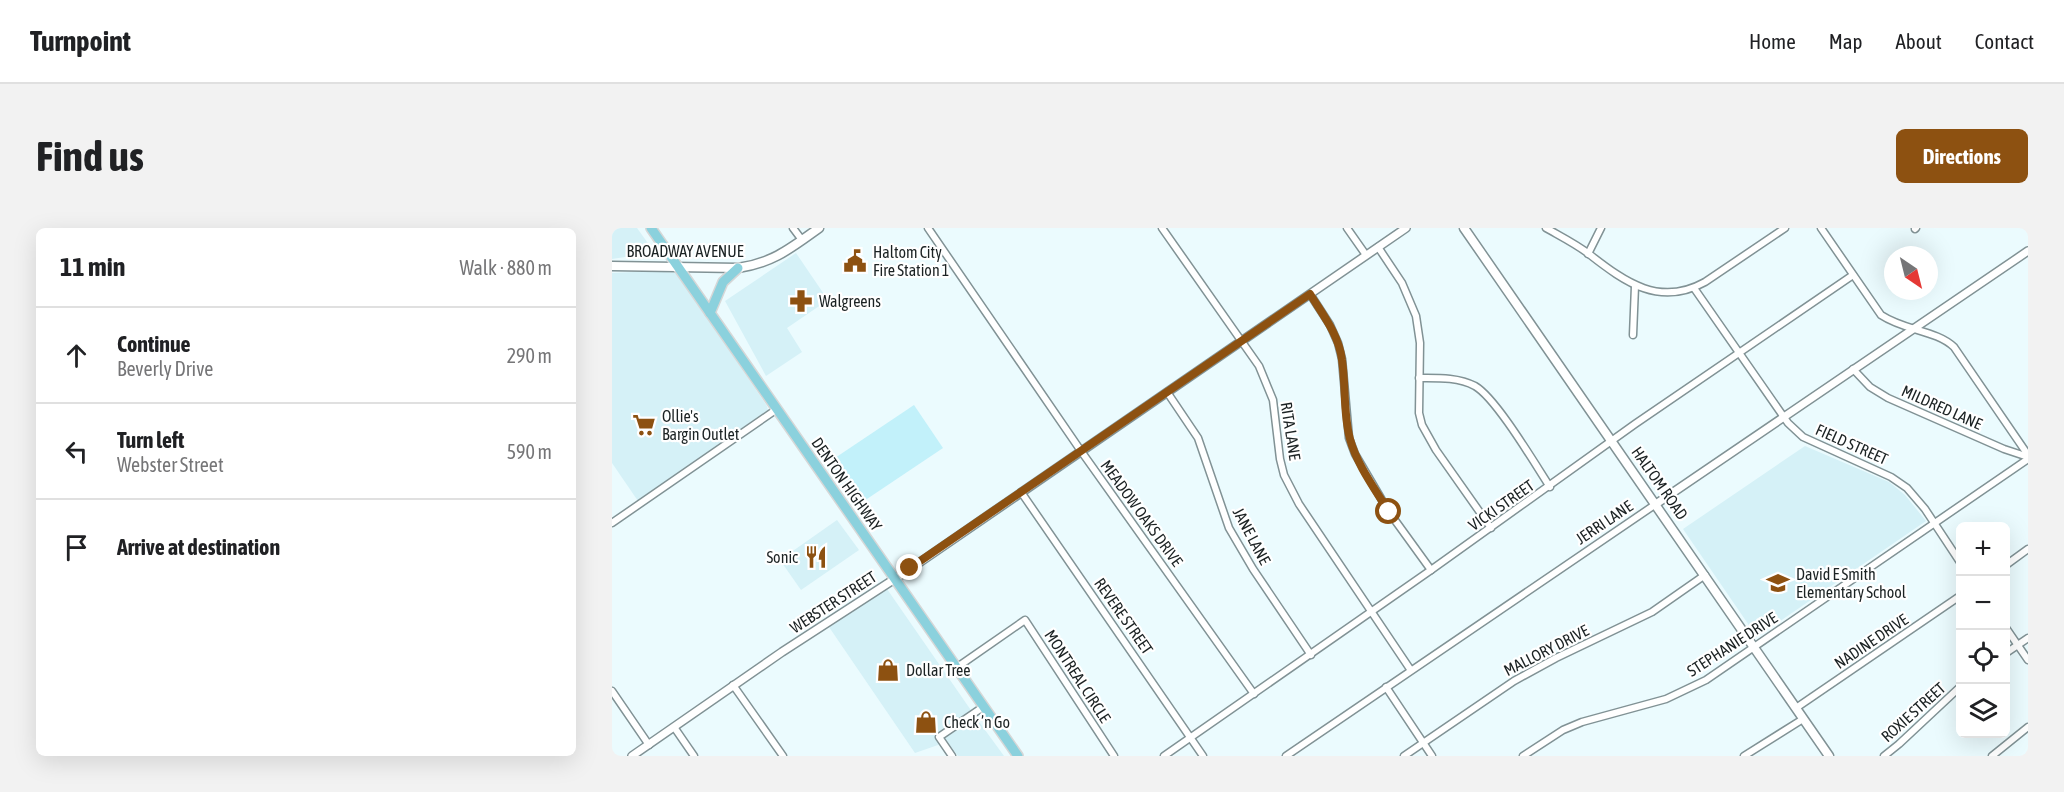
<!DOCTYPE html>
<html lang="en">
<head>
<meta charset="utf-8">
<style>
  body { margin:0; font-family:"Asap Condensed",sans-serif; background:#f2f2f2; color:#202124 }
  .controls { position:absolute; right:18px; bottom:18px; display:grid; overflow:hidden; border-radius:9px; box-shadow:0 6px 24px #0002 }
  .controls button { width:54px; height:54px; display:grid; place-items:center; padding:0; border:0; border-bottom:2px solid #e0e0e0; background:#fff; color:#202124; font:30px sans-serif }
  .compass { position:absolute; left:1272px; top:18px; width:54px; height:54px; border-radius:50%; background:#fff; box-shadow:0 6px 24px #0002; rotate:145deg }
  .stop { position:absolute; width:18px; height:18px; margin:-14px; border:4px solid #8d5111; border-radius:50%; background:#fff }
  .stop.end { background:#8d5111; border-color:#fff; box-shadow:0 2px 6px #0008 }
  .list { margin:0; padding:0; list-style:none }
  h2 { display:flex; justify-content:space-between; align-items:center; height:78px; margin:0; padding:0 24px; font-size:26px }
  h2 small { font-size:20px; font-weight:400; color:#757577 }
  .list li { display:grid; grid-template-columns:39px 1fr auto; gap:18px; align-items:center; box-sizing:border-box; height:96px; padding:0 24px; border-top:2px solid #e0e0e0 }
  .list b { display:block; font-size:22px; white-space:nowrap }
  .list p { margin:0; font-size:20px; white-space:nowrap; color:#757577 }
  .list em { font-size:20px; font-style:normal; color:#757577 }
  .icon { flex:none; width:33px; height:33px; fill:none; stroke:currentColor; stroke-width:2; stroke-linecap:round; stroke-linejoin:round }
  .map { position:relative; flex:none; width:1416px; height:528px; overflow:hidden; border-radius:9px }
  header { display:flex; align-items:center; gap:36px; box-sizing:border-box; height:84px; padding:0 30px; background:#fff; border-bottom:2px solid #e0e0e0 }
  header strong { font-size:28px }
  nav { display:flex; gap:33px; margin-inline-start:auto; font-size:21px }
  .intro { display:flex; align-items:center; justify-content:space-between; box-sizing:border-box; height:144px; padding:0 36px }
  h1 { margin:0; font-size:42px }
  .button { padding:15px 27px; border-radius:9px; background:#8d5111; color:#fff; font-size:21px; font-weight:700 }
  main { display:flex; gap:36px; padding:0 36px }
  aside { flex:1; background:#fff; border-radius:9px; box-shadow:0 6px 24px #0002 }
  .map>svg:first-child { display:block }
  .built { fill:#d5f1f7 }
  .green { fill:#c2f1fa }
  .lines { fill:none; stroke-linecap:round; stroke-linejoin:round }
  .minor-casing { stroke:#819295; stroke-width:9 }
  .tertiary-casing { stroke:#819295; stroke-width:10 }
  .secondary-casing { stroke:#819295; stroke-width:11 }
  .primary-casing { stroke:#d6d7d7; stroke-width:12 }
  .minor { stroke:#fff; stroke-width:6 }
  .tertiary { stroke:#fff; stroke-width:7 }
  .secondary { stroke:#fff; stroke-width:8 }
  .primary { stroke:#8bd1dd; stroke-width:9 }
  .route { stroke:#8d5111; stroke-width:8 }
  .labels { text-anchor:middle; stroke-width:4.5; stroke-linejoin:round; paint-order:stroke }
  .street-label { font-size:16px; fill:#1b2223; stroke:#fff }
  .poi-label { font-size:16px; fill:#1b2223; stroke:#fff; text-anchor:start }
</style>
</head>
<body>
<header>
<strong>Turnpoint</strong>
<nav><a>Home</a><a>Map</a><a>About</a><a>Contact</a></nav>
</header>
<div class="intro"><h1>Find us</h1><a class="button">Directions</a></div>
<main>
<aside>
<h2>11 min<small>Walk · 880 m</small></h2>
<ul class="list">
<li><svg class="icon" aria-label="ahead" viewBox="0 0 24 24"><path d="M12 20V5M6 11l6-6 6 6"/></svg><div><b>Continue</b><p>Beverly Drive</p></div><em>290 m</em></li>
<li><svg class="icon" aria-label="left" viewBox="0 0 24 24"><path d="M17 20v-9H6M10 6l-5 5 5 5"/></svg><div><b>Turn left</b><p>Webster Street</p></div><em>590 m</em></li>
<li><svg class="icon" aria-label="arrive" viewBox="0 0 24 24"><path d="M6 21V4h12l-3 4 3 4H6"/></svg><div><b>Arrive at destination</b></div></li>
</ul>
</aside>
<div class="map">
<svg width="1416" height="528" viewBox="0 0 1416 528">
  <rect width="100%" height="100%" fill="#ebfbfe"/>
  <g class="built">
    <polygon points="0,0 25,0 38,18 26,27 0,31"/>
    <polygon points="184,25 216,72 175,100 190,124 154,148 113,73"/>
    <polygon points="42,43 63,45 67,48 155,178 156,182 26,273 0,235 0,45"/>
    <polygon points="1193,218 1277,254 1293,267 1314,293 1145,409 1071,301"/>
    <polygon points="225,292 247,322 189,362 168,332"/>
    <polygon points="275,361 365,491 392,528 346,528 334,512 326,517 303,525 217,399"/>
  </g>
  <polygon class="green" points="302,177 331,220 243,279 214,236"/>
  <g class="lines">
    <g class="minor-casing">
      <g id="minor">
        <polyline points="181,0 190,12"/>
        <polyline points="316,0 469,223 642,466"/>
        <polyline points="550,0 647,138 661,172 668,231 672,247 687,276 798,441"/>
        <polyline points="735,0 754,27"/>
        <path d="M934,0C948,8 964,16 977,26C1014,55 1048,79 1093,54L1173,0"/>
        <path d="M1209,0L1269,87C1293,103 1324,102 1342,119L1416,227"/>
        <polyline points="1303,1 1304,0"/>
        <polyline points="766,19 790,55 804,88 808,115 807,185 810,197 824,222 879,300"/>
        <polyline points="976,26 989,0"/>
        <polyline points="1082,60 1176,195 1191,209 1279,249 1295,260 1313,281 1348,334"/>
        <polyline points="698,66 718,97 726,115 730,131 737,210 743,226 777,284 819,342"/>
        <polyline points="1021,107 1023,58"/>
        <polyline points="1241,141 1258,159 1276,170 1392,221 1416,229"/>
        <path d="M807,150C825,150 846,149 863,158C884,170 923,236 938,259"/>
        <polyline points="555,164 586,210 617,300 641,341 699,427"/>
        <polyline points="409,264 591,528"/>
        <polyline points="0,295 165,181"/>
        <polyline points="1394,337 1416,321"/>
        <polyline points="1394,400 1416,432"/>
        <polyline points="1394,425 1416,410"/>
        <polyline points="344,440 413,392 502,528"/>
        <polyline points="121,457 171,528"/>
        <polyline points="774,459 820,528"/>
        <polyline points="0,463 37,517"/>
        <polyline points="1184,480 1348,368"/>
        <polyline points="62,499 82,528"/>
        <polyline points="340,528 327,509 371,479"/>
        <polyline points="552,528 819,342 1023,196 1241,47"/>
        <polyline points="674,528 1044,276"/>
        <polyline points="792,528 902,453 944,430 1040,384 1093,347"/>
        <polyline points="911,528 951,502 970,494 1054,471 1094,452 1416,231"/>
        <polyline points="1132,528 1191,491"/>
        <polyline points="1272,528 1287,516 1348,459"/>
        <polyline points="1380,528 1416,499"/>
      </g>
    </g>
    <g class="tertiary-casing">
      <g id="tertiary">
        <polyline points="1044,276 1416,23"/>
        <polyline points="20,528 170,424 298,341 794,0"/>
      </g>
    </g>
    <g class="secondary-casing">
      <g id="secondary">
        <polyline points="852,0 1217,528"/>
        <path d="M0,38L126,40C161,35 179,20 207,0"/>
      </g>
    </g>
    <g class="primary-casing">
      <g id="primary">
        <polyline points="39,0 406,528"/>
        <polyline points="98,85 111,54 126,40"/>
      </g>
    </g>
    <use href="#minor" class="minor"/>
    <use href="#tertiary" class="tertiary"/>
    <use href="#secondary" class="secondary"/>
    <use href="#primary" class="primary"/>
  </g>
  <g class="lines">
    <path class="route" d="M298,340L698,66C711,87 727,107 730,132C734,158 731,186 738,211C745,237 763,261 777,284"/>
  </g>
  <defs>
    <g id="civic-bare" transform="scale(1.8)"><path d="M-.6-6.5H3V-4.5H.6V-3L4-1V1h2V6H-6V1h2V-1L-.6-3ZM-1.2 2.5V6h2.4V2.5Z" fill="#8d5111" stroke="#fff" stroke-width="2.5" paint-order="stroke"/></g>
    <g id="pharmacy-bare" transform="scale(1.8)"><path d="M-2-6h4v4h4v4h-4v4h-4v-4h-4v-4h4Z" fill="#8d5111" stroke="#fff" stroke-width="2.5" paint-order="stroke"/></g>
    <g id="supermarket-bare" transform="scale(1.8)"><path d="M-6-5.5h2.5l.6 2H6L4.5 2H-2.5L-4.4-4H-6ZM-1.5 3.2a1.3 1.3 0 1 0 .1 0ZM3 3.2a1.3 1.3 0 1 0 .1 0Z" fill="#8d5111" stroke="#fff" stroke-width="2.5" paint-order="stroke"/></g>
    <g id="restaurant-bare" transform="scale(1.8)"><path d="M-5-6h1v4h1v-4h1v4h1v-4h1v5L-1.5 .5V6h-2V.5L-5-1ZM5-6V6H3V1.5H1.5Q1.5-4 5-6Z" fill="#8d5111" stroke="#fff" stroke-width="2.5" paint-order="stroke"/></g>
    <g id="school-bare" transform="scale(1.8)"><path d="M0-5L7-2L0 1L-7-2ZM-4 1L0 2.5L4 1V4Q0 6-4 4Z" fill="#8d5111" stroke="#fff" stroke-width="2.5" paint-order="stroke"/></g>
    <g id="shop-bare" transform="scale(1.8)"><path d="M-5-2.5h2.3a2.7 3.5 0 0 1 5.4 0H5L5.5 6h-11ZM-1.5-2.5h3a1.5 2.3 0 0 0-3 0Z" fill="#8d5111" stroke="#fff" stroke-width="2.5" paint-order="stroke"/></g>
  </defs>
  <g fill-rule="evenodd">
    <use href="#civic-bare" x="243" y="33"/>
    <use href="#pharmacy-bare" x="189" y="73"/>
    <use href="#supermarket-bare" x="32" y="197"/>
    <use href="#restaurant-bare" x="204" y="329"/>
    <use href="#school-bare" x="1166" y="355"/>
    <use href="#shop-bare" x="276" y="442"/>
    <use href="#shop-bare" x="314" y="494"/>
  </g>
  <g class="labels">
    <g class="street-label">
      <text x="73" y="29">BROADWAY AVENUE</text>
      <text transform="translate(1330 179) rotate(24)" y="6">MILDRED LANE</text>
      <text transform="translate(679 203) rotate(81)" y="6">RITA LANE</text>
      <text transform="translate(1240 216) rotate(24)" y="6">FIELD STREET</text>
      <text transform="translate(1048 255) rotate(55)" y="6">HALTOM ROAD</text>
      <text transform="translate(235 256) rotate(55)" y="6">DENTON HIGHWAY</text>
      <text transform="translate(889 277) rotate(-35)" y="6">VICKI STREET</text>
      <text transform="translate(530 285) rotate(54)" y="6">MEADOW OAKS DRIVE</text>
      <text transform="translate(992 294) rotate(-34)" y="6">JERRI LANE</text>
      <text transform="translate(640 308) rotate(62)" y="6">JANE LANE</text>
      <text transform="translate(221 374) rotate(-33)" y="6">WEBSTER STREET</text>
      <text transform="translate(512 388) rotate(55)" y="6">REVERE STREET</text>
      <text transform="translate(1259 413) rotate(-34)" y="6">NADINE DRIVE</text>
      <text transform="translate(1120 416) rotate(-33)" y="6">STEPHANIE DRIVE</text>
      <text transform="translate(934 422) rotate(-27)" y="6">MALLORY DRIVE</text>
      <text transform="translate(466 448) rotate(57)" y="6">MONTREAL CIRCLE</text>
      <text transform="translate(1301 484) rotate(-42)" y="6">ROXIE STREET</text>
    </g>
    <g class="poi-label">
      <text x="261" y="30">Haltom City<tspan x="261" dy="18">Fire Station 1</tspan></text>
      <text x="207" y="79">Walgreens</text>
      <text x="50" y="194">Ollie's<tspan x="50" dy="18">Bargin Outlet</tspan></text>
      <text x="186" y="335" text-anchor="end">Sonic</text>
      <text x="1184" y="352">David E Smith<tspan x="1184" dy="18">Elementary School</tspan></text>
      <text x="294" y="448">Dollar Tree</text>
      <text x="332" y="500">Check ’n Go</text>
    </g>
  </g>
</svg>
<div class="controls">
<button>+</button>
<button>−</button>
<button><svg class="icon" aria-label="locate" viewBox="0 0 24 24"><circle cx="12" cy="12" r="6"/><path d="M12 2v4M12 18v4M2 12h4M18 12h4"/></svg></button>
<button><svg class="icon" aria-label="layers" viewBox="0 0 24 24"><path d="M12 4l9 5-9 5-9-5zM3 14l9 5 9-5"/></svg></button>
</div>
<svg class="compass" viewBox="-18 -18 36 36"><path d="M0-13l5 13h-10z" fill="#e53935"/><path d="M0 13l5-13h-10z" fill="#757577"/></svg>
<div class="stop" style="left:777px;top:284px"></div>
<div class="stop end" style="left:298px;top:340px"></div>
</div>
</main>
</body>
</html>
